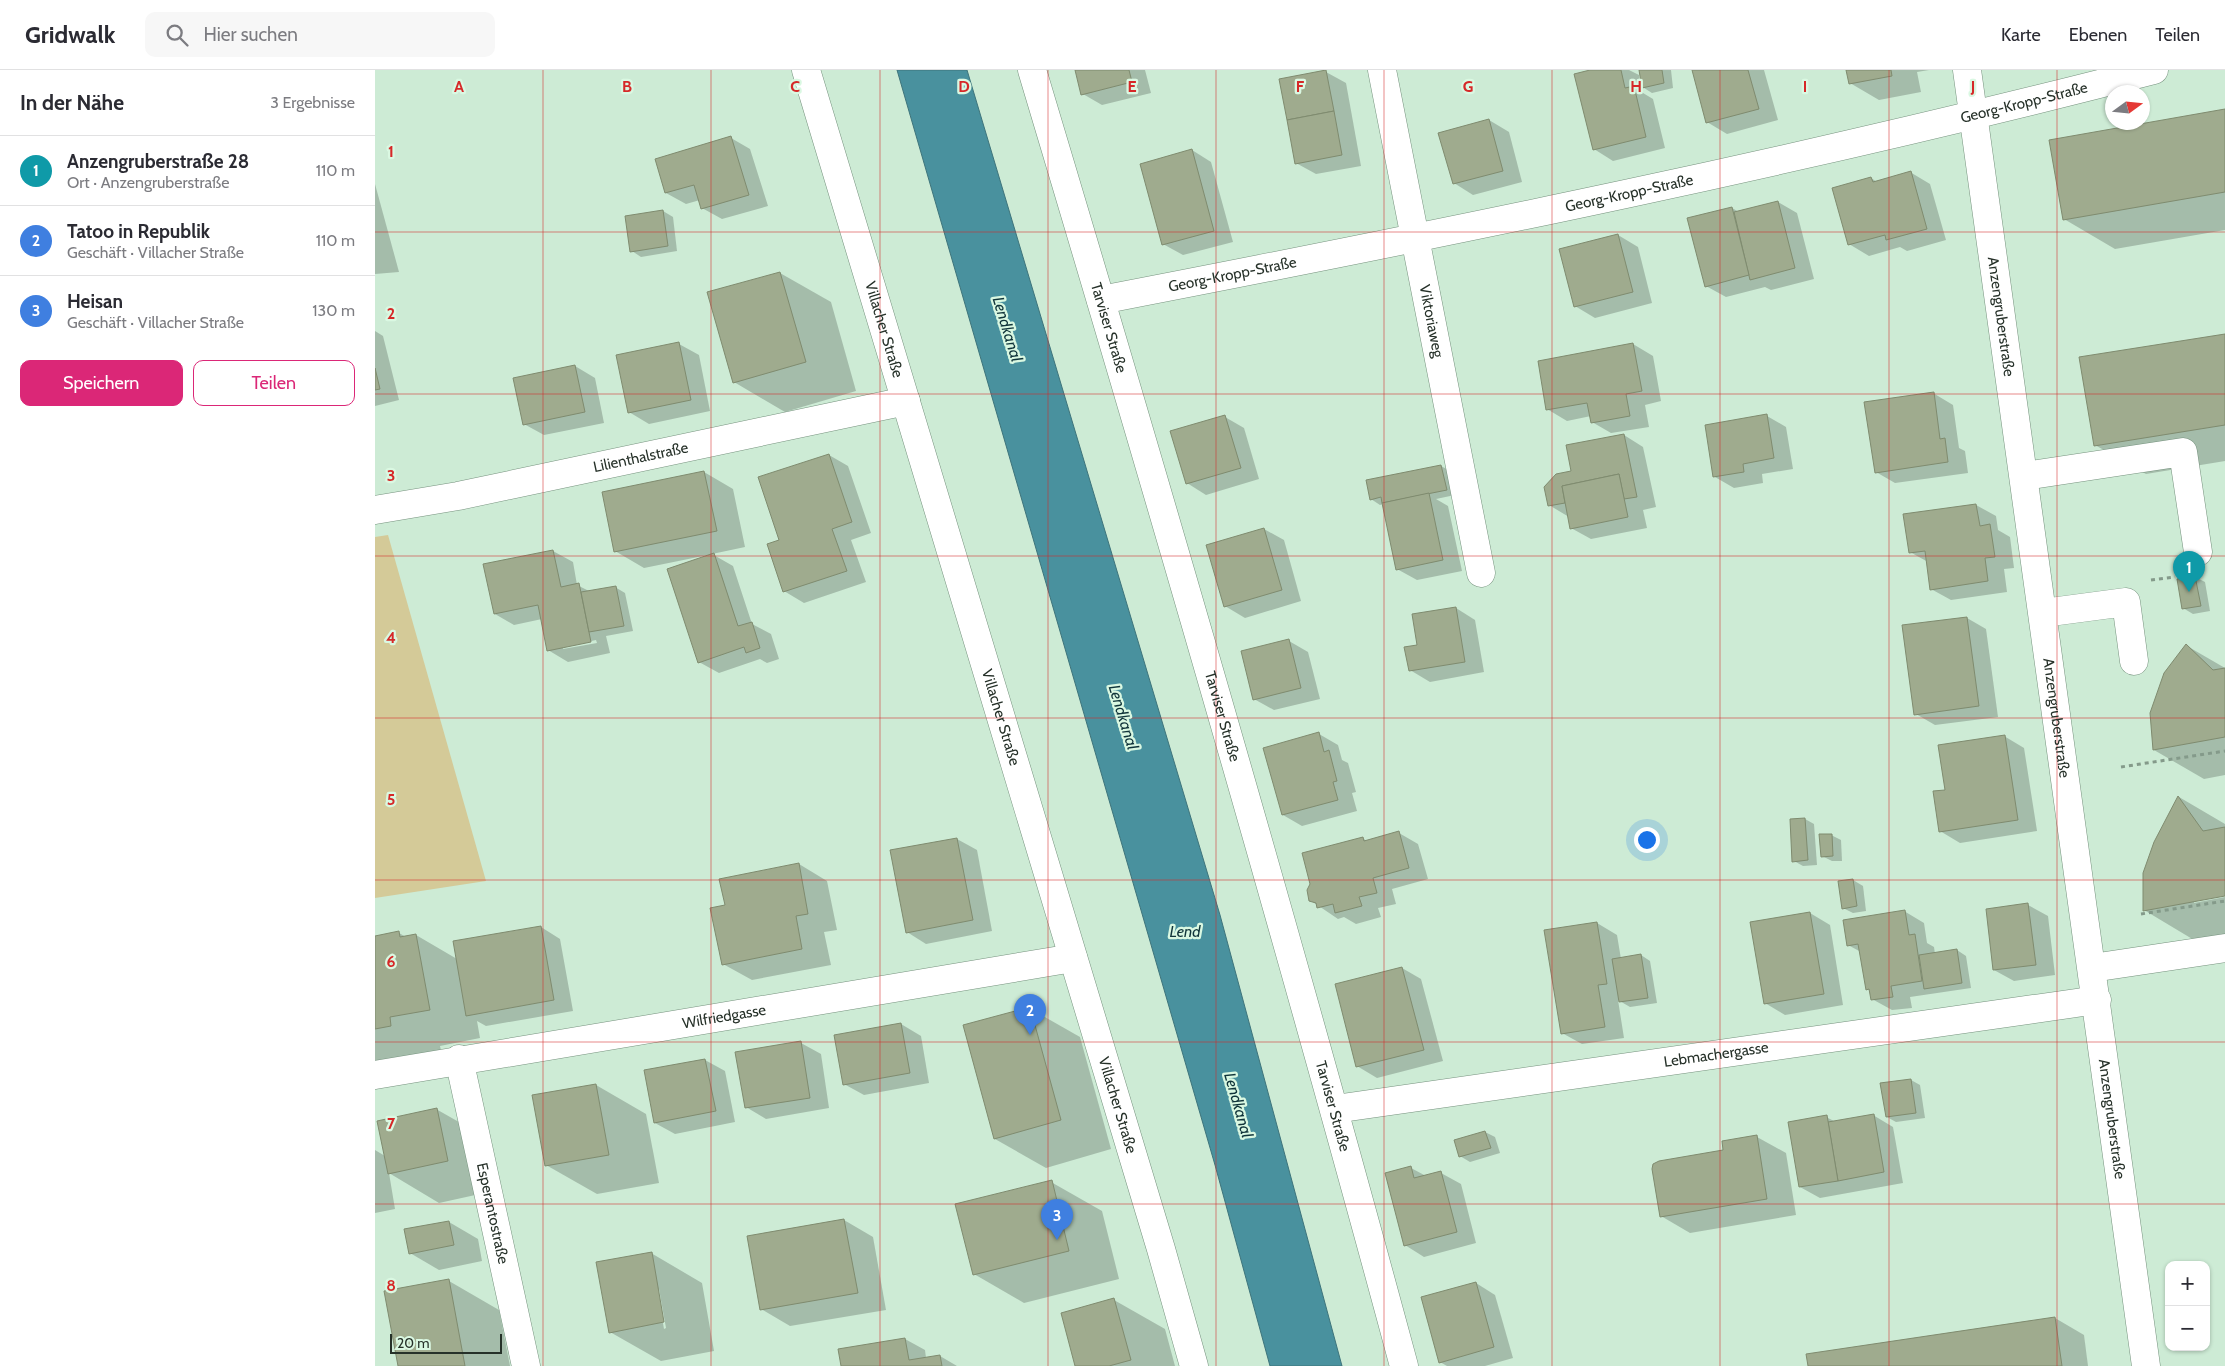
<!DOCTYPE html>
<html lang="de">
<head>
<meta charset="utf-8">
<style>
  body { margin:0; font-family:Cabin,sans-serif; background:#f7f7f7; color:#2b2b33 }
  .controls { position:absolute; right:15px; bottom:15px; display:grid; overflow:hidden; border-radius:10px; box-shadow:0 1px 4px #0004 }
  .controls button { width:45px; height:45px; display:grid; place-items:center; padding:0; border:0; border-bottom:1px solid #e1e1e2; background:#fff; color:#2b2b33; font:25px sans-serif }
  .compass { position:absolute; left:1730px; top:15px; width:45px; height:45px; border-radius:50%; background:#fff; box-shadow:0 1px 4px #0004; rotate:75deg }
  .scale { position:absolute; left:15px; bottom:12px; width:112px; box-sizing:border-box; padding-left:5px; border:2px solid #263129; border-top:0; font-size:14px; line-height:18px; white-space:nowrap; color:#263129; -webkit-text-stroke:4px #daf8e2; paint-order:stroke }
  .you { position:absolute; left:1271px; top:769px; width:18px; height:18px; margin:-12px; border:4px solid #fff; border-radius:50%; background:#1a73e8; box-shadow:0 0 0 8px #1a73e833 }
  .badge { display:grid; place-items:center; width:32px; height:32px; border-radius:50%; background:#db2777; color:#fff; font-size:16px; font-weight:700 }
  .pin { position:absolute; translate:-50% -41px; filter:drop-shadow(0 1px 2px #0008) }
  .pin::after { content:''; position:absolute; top:26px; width:18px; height:15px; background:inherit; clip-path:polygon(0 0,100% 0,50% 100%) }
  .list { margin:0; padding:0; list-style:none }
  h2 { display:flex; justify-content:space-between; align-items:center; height:65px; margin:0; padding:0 20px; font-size:21px }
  h2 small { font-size:16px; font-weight:400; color:#7c7c81 }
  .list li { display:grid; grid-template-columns:32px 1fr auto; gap:15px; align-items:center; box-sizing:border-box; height:70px; padding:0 20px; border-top:1px solid #e1e1e2 }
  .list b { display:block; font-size:19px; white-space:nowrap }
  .list p { margin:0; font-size:16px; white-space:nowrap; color:#7c7c81 }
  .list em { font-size:16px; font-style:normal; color:#7c7c81 }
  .actions { display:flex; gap:10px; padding:15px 20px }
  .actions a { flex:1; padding:11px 0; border:1px solid #db2777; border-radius:10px; text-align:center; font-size:18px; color:#db2777 }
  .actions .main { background:#db2777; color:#fff }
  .icon { flex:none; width:28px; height:28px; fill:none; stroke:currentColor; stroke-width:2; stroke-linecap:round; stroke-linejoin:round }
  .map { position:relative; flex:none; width:1850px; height:1296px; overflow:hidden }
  header { display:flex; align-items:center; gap:30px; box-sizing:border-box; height:70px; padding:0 25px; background:#fff; border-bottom:1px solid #e1e1e2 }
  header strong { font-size:24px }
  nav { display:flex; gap:28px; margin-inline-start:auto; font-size:18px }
  .search { width:350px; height:45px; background:#f7f7f7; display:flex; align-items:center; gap:12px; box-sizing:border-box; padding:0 18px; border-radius:10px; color:#7c7c81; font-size:19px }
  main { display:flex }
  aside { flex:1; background:#fff }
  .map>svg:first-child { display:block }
  .green { fill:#d4ca98 }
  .water { fill:#49919e; stroke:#3e747b }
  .shadow { fill:#0003; fill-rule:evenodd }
  .building { fill:#9fab8e; stroke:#7f8b6f }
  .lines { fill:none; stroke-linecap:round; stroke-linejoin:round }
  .minor-casing { stroke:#76927e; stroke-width:29 }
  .major-casing { stroke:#76927e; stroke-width:29 }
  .path { stroke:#849a8a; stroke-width:3; stroke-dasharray:4 4; stroke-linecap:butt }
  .minor { stroke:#fff; stroke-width:28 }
  .major { stroke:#fff; stroke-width:28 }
  .grid { fill:none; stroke:#d62828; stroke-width:1; stroke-opacity:0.55 }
  .labels { text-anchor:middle; stroke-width:4.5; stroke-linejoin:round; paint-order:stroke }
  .street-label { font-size:15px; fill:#263129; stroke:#daf8e2 }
  .water-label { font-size:16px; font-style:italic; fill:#10343a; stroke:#daf8e2 }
  .grid-label { font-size:16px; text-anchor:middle; font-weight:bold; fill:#d62828; stroke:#daf8e2; stroke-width:4.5; stroke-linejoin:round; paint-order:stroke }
</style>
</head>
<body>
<header>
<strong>Gridwalk</strong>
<div class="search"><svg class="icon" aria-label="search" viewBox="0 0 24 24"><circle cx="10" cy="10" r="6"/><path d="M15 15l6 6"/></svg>Hier suchen</div>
<nav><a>Karte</a><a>Ebenen</a><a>Teilen</a></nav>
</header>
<main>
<aside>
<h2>In der Nähe<small>3 Ergebnisse</small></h2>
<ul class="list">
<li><span class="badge" style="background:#0f9aa8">1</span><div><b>Anzengruberstraße 28</b><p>Ort · Anzengruberstraße</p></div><em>110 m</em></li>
<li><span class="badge" style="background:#3f7fe0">2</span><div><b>Tatoo in Republik</b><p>Geschäft · Villacher Straße</p></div><em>110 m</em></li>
<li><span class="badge" style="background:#3f7fe0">3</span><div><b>Heisan</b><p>Geschäft · Villacher Straße</p></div><em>130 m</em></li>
</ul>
<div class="actions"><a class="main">Speichern</a><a>Teilen</a></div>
</aside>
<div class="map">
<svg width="1850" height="1296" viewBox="0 0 1850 1296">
  <rect width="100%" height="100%" fill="#cdebd5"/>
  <polygon class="green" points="13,465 111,811 0,828 0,467"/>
  <polygon class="water" points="522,0 592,0 845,845 967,1296 895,1296 840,1095"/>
  <g class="shadow">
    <polygon points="701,0 770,0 776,23 727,35 708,24"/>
    <polygon points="1220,0 1254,0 1264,5 1265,12 1267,12 1266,0 1296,0 1298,18 1277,23 1266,16 1268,23 1278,29 1290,78 1238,91 1219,79"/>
    <polygon points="1319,0 1389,0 1403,50 1352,64 1332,52"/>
    <polygon points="1473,0 1554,0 1542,2 1546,22 1504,30 1475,13"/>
    <polygon points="951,2 971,13 986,96 941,104 921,93"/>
    <polygon points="1850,41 1850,160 1740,179 1689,149"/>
    <polygon points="1114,50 1134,62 1147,112 1098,125 1079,113"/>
    <polygon points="356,68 375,79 393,136 347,149 327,138 325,130 311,134 291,123"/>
    <polygon points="817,80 836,92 858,172 808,185 788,174"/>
    <polygon points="1535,102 1555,114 1571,170 1532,181 1525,177 1494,186 1474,174 1496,108 1502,112"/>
    <polygon points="0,114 24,202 0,204"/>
    <polygon points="1403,132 1422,143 1439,209 1396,220 1390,217 1351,227 1331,216 1357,138 1364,142"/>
    <polygon points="288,141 298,147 302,181 266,187 257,181"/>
    <polygon points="1243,165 1263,177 1277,233 1220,248 1200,236"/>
    <polygon points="405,203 456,232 481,321 410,342 359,312"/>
    <polygon points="0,261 8,266 24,330 0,336"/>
    <polygon points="1850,266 1850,391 1771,404 1720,375"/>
    <polygon points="304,274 324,285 335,341 274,354 254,342"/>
    <polygon points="1258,274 1278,286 1286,331 1270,335 1274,357 1236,363 1217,352 1216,346 1192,351 1172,339"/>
    <polygon points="200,296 220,308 229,353 169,365 149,354"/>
    <polygon points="1558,323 1578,335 1584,378 1590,381 1593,403 1520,413 1501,402"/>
    <polygon points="1392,346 1411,357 1418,399 1387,404 1388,413 1359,418 1340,407"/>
    <polygon points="850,347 869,358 884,409 831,425 812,413"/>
    <polygon points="1249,365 1268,377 1281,437 1268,440 1272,458 1216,469 1196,458 1194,447 1174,435 1171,417 1198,402"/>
    <polygon points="454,385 473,396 496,463 476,470 491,512 429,533 409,521 406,470"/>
    <polygon points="1066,396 1075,401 1080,425 1061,429 1073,436 1087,501 1042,510 1022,499 1008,434 1005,435 996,429"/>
    <polygon points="329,402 358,419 370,477 337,484 358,496 377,554 396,564 404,589 392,593 385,589 344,603 324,592 333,485 269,498 240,481"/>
    <polygon points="1601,435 1621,446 1623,460 1635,467 1639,498 1629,499 1632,522 1576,530 1556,519 1553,492 1535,482 1530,445"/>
    <polygon points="889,459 909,470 926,531 870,548 850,536"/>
    <path d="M178,481L198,492L202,515L216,522L240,517L250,523L258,561L231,566L235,583L193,592L173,580L167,549L139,555L120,544ZM221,570L222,573L188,579V577Z"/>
    <polygon points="1820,507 1830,512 1835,541 1818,544 1808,538"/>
    <polygon points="1081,538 1100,550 1109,602 1055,612 1035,600 1043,576"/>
    <polygon points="1592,548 1611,559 1623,647 1560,655 1541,644"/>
    <polygon points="914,571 933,582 945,629 899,640 879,629"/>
    <polygon points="1812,576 1850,598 1850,705 1829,709 1779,680"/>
    <polygon points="944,664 963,675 967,690 973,693 981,722 977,723 982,741 927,756 908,745"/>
    <polygon points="1629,666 1649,678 1662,761 1585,773 1565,761"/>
    <polygon points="1804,727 1850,754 1850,824 1819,830 1819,833 1850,827 1850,864 1819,870 1769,840"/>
    <polygon points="1430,749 1439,754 1442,795 1428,796 1419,791"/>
    <polygon points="1024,763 1043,774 1053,809 1017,819 1021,834 1003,838 1006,847 981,854 969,847 963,849 935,830 987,768 992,771"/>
    <polygon points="1456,765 1466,770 1467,791 1457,791 1447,786"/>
    <polygon points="582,769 602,780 617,861 551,874 532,862"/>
    <polygon points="424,794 452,811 462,860 449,862 456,895 377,910 348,894 351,836"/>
    <polygon points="1478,810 1488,816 1491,841 1478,843 1468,838"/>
    <polygon points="1653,835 1673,846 1680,905 1639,911 1619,900"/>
    <polygon points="1529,841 1549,853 1552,873 1559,877 1560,884 1582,880 1591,886 1596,918 1535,927 1537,938 1517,940 1497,929 1496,921 1492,919 1486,882 1473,875"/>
    <polygon points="1435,843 1455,855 1468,935 1410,945 1390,933"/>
    <polygon points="1222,853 1242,865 1246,889 1266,885 1275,891 1282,933 1255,937 1243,930 1249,968 1207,974 1187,963"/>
    <polygon points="166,857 185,869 198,941 111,956 102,951 105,968 65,976 67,985 0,997 0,867 24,863 31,867 41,865 82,889"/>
    <polygon points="1027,898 1046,909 1068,991 1002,1008 982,996"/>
    <polygon points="654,938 705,967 736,1079 671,1098 620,1069"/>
    <polygon points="526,954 546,966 554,1013 489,1025 469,1014"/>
    <polygon points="426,973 446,984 454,1038 391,1049 371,1037"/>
    <polygon points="330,990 350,1001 360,1052 300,1064 280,1053"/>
    <polygon points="1536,1010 1545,1015 1550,1048 1521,1052 1512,1047"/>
    <polygon points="221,1015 271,1044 284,1113 222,1124 171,1095"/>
    <polygon points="61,1039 112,1068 123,1120 64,1133 14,1103 20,1139 0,1143 0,1080 10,1086"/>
    <polygon points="1498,1045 1518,1057 1528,1113 1445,1128 1425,1117 1451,1047 1461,1052"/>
    <polygon points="1110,1062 1120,1067 1125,1083 1095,1092 1085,1086"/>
    <polygon points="1382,1067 1411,1083 1421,1145 1315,1163 1286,1146 1350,1081"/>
    <polygon points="1036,1098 1051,1106 1066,1103 1086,1114 1101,1173 1049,1187 1030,1175"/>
    <polygon points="676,1112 727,1141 744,1209 649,1233 599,1204"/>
    <polygon points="469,1150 498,1167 511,1240 415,1256 386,1239"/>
    <polygon points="74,1152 103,1169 107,1191 64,1200 35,1183"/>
    <path d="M276,1183L327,1213L339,1281L286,1291L235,1262ZM282,1219H284L291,1258L289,1259Z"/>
    <polygon points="74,1211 124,1240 135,1296 25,1296"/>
    <polygon points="1101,1213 1120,1225 1138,1288 1110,1296 1072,1296 1065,1292"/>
    <polygon points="739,1230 790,1259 800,1296 702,1296"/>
    <polygon points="1680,1248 1709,1265 1713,1296 1434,1296"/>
    <polygon points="530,1269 550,1280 551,1288 565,1286 582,1296 467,1296"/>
  </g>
  <g class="building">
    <polygon points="700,0 754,0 757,12 706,25"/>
    <polygon points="951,0 959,41 912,50 904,9"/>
    <polygon points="1215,0 1246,0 1250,18 1259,16 1271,67 1218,80 1199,4"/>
    <polygon points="1264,0 1287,0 1289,13 1267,18"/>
    <polygon points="1317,0 1373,0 1384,39 1331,53"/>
    <polygon points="1471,0 1516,0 1517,6 1474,14"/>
    <polygon points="1850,39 1850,122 1688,150 1674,70"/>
    <polygon points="959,41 967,85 920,94 912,50"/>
    <polygon points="1114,49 1128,101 1078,114 1063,63"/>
    <polygon points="356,66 374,125 326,139 319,115 290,123 280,89"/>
    <polygon points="817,79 839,161 787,175 765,94"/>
    <polygon points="1536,101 1552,159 1511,170 1510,165 1473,175 1457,118 1496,107 1498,112"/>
    <polygon points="1403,131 1420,198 1375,210 1359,142"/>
    <polygon points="1357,137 1374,205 1330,217 1312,148"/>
    <polygon points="288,140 293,176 255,182 250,146"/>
    <polygon points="1243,164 1258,222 1199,237 1184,179"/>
    <polygon points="405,202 431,292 358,313 332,222"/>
    <polygon points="1850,264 1850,355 1719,376 1704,287"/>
    <polygon points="304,272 316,330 253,343 241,285"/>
    <polygon points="1258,273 1267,321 1251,324 1255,346 1216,353 1212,333 1171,340 1163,291"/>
    <polygon points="200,295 210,342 148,355 138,308"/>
    <polygon points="0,298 5,319 0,320"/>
    <polygon points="1559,322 1565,369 1570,368 1573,392 1500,403 1489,332"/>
    <polygon points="1392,344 1399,388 1368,394 1369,402 1338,407 1330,355"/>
    <polygon points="850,345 866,398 811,414 795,361"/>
    <polygon points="1249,364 1262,427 1249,429 1244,404 1187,416 1190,433 1173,436 1169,417 1181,404 1196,401 1191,375"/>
    <polygon points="454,384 477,452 457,459 472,501 408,522 392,474 404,470 383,407"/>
    <polygon points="1066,395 1072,420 1007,433 1006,427 995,430 991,410"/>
    <polygon points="329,401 342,461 239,482 227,422"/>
    <polygon points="1244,404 1253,447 1195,459 1187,416"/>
    <polygon points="1054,423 1068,490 1021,500 1007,433"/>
    <polygon points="1601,434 1605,456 1615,454 1620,487 1610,488 1613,511 1555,520 1550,481 1534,483 1528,444"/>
    <polygon points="889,458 907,520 849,537 831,475"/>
    <polygon points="178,480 186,517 204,513 216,572 172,581 163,535 119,544 108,494"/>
    <polygon points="339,483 363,556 377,552 385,578 371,583 369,577 323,593 292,499"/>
    <polygon points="1820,506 1826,536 1807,539 1802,509"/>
    <polygon points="241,516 249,556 214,562 206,522"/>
    <polygon points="1081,537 1090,592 1034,601 1029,577 1042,575 1037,544"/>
    <polygon points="1592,547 1604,636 1539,645 1527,555"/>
    <polygon points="914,569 926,618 878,630 866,581"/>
    <polygon points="1811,574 1838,600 1850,598 1850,667 1778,680 1775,643 1789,603"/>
    <polygon points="944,662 949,682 954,680 962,711 958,712 963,730 907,745 888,678"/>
    <polygon points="1630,665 1643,750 1564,762 1558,721 1570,720 1563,675"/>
    <polygon points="1803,726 1828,761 1850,757 1850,826 1768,841 1768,803 1779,772"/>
    <polygon points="1430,748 1433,790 1417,792 1415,749"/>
    <polygon points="1024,761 1034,798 998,808 1002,823 984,827 987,836 960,843 958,834 942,838 941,833 934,831 932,820 935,814 927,783 988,767 989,771"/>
    <polygon points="1444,764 1457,764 1458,786 1446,787"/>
    <polygon points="582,768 598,850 531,863 515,780"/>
    <polygon points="424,793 433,844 421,846 427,879 347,895 335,838 350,835 344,809"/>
    <polygon points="1478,809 1482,836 1467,839 1463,811"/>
    <polygon points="1653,833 1661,895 1618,900 1611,839"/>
    <polygon points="1530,840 1534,865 1540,864 1547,911 1516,916 1518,927 1496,930 1494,919 1491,920 1483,874 1472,876 1468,850"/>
    <polygon points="1435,842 1449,924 1389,934 1375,852"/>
    <polygon points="1222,852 1232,914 1223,915 1230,957 1186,964 1169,860"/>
    <polygon points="166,856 179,930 91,946 78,871"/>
    <polygon points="24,861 25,867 41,864 55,940 15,947 16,956 0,959 0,866"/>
    <polygon points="1582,879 1587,913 1549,919 1544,885"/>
    <polygon points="1266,884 1273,928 1244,932 1237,889"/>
    <polygon points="1027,897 1049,980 981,997 960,914"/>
    <polygon points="655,937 686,1050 619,1069 588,955"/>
    <polygon points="526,953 535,1003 468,1015 459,965"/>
    <polygon points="426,971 435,1028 370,1038 360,982"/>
    <polygon points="330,989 341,1041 279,1053 269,1000"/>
    <polygon points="1536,1009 1541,1043 1511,1047 1505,1013"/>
    <polygon points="221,1014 234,1085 170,1096 157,1025"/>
    <polygon points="62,1038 73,1091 13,1104 2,1051"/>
    <polygon points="1499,1044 1509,1102 1463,1111 1453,1052"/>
    <polygon points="1452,1045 1463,1111 1424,1117 1413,1052"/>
    <polygon points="1110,1061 1116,1078 1084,1087 1079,1070"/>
    <polygon points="1382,1065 1392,1129 1285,1147 1277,1099 1278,1094 1284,1091 1348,1080 1347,1071"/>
    <polygon points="1036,1096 1039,1108 1066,1101 1082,1162 1029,1176 1010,1103"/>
    <polygon points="677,1110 694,1181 598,1205 580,1134"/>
    <polygon points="469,1149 483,1223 385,1240 372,1166"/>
    <polygon points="74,1151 79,1175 34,1184 29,1159"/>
    <polygon points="277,1182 289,1252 234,1263 221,1192"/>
    <polygon points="74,1209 90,1296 23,1296 9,1221"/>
    <polygon points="1101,1212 1119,1277 1064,1293 1046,1227"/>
    <polygon points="739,1228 756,1290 734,1296 700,1296 686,1243"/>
    <polygon points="1680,1247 1687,1296 1433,1296 1431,1284"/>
    <polygon points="530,1268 534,1290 565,1285 567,1296 466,1296 463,1279"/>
  </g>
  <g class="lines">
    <g class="minor-casing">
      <g id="minor">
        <path id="s1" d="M657,0C786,430 912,862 1029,1296"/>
        <path id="s2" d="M1007,0L1106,503"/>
        <path id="s3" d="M1592,0L1771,1296"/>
        <path id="s4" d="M726,230C1078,162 1431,90 1779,0"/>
        <polyline points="1650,406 1808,382 1823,482"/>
        <path id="s5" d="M0,440L83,426L531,331"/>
        <polyline points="1668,543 1751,532 1759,591"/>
        <polyline points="1717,898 1850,878"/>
        <path id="s6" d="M84,989L151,1296"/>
        <path id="s7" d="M0,1005L698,888"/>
        <path id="s8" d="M960,1039L1722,930"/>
      </g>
    </g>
    <g class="major-casing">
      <g id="major">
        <path id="s9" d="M431,0L786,1179L819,1296"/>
      </g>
    </g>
    <g class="path">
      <polyline points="1776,510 1800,507"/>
      <polyline points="1746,697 1850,681"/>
      <polyline points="1766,844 1850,831"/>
    </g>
    <use href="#minor" class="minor"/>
    <use href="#major" class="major"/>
  </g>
  <path class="grid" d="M168,0V1296M336,0V1296M505,0V1296M673,0V1296M841,0V1296M1009,0V1296M1177,0V1296M1345,0V1296M1514,0V1296M1682,0V1296M0,162H1850M0,324H1850M0,486H1850M0,648H1850M0,810H1850M0,972H1850M0,1134H1850"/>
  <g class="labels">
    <g class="street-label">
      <text dy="5" stroke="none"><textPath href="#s4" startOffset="944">Georg-Kropp-Straße</textPath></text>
      <text dy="5" stroke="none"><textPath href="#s4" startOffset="539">Georg-Kropp-Straße</textPath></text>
      <text dy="5" stroke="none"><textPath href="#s4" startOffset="134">Georg-Kropp-Straße</textPath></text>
      <text dy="5" stroke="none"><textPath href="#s3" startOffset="249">Anzengruberstraße</textPath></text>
      <text dy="5" stroke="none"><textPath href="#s2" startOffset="256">Viktoriaweg</textPath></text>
      <text dy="5" stroke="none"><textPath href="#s1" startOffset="269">Tarviser Straße</textPath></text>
      <text dy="5" stroke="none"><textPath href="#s9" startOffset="271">Villacher Straße</textPath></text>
      <text dy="5" stroke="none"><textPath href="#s5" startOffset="271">Lilienthalstraße</textPath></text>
      <text dy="5" stroke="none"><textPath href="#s1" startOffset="674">Tarviser Straße</textPath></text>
      <text dy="5" stroke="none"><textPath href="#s9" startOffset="676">Villacher Straße</textPath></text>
      <text dy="5" stroke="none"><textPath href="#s3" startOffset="654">Anzengruberstraße</textPath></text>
      <text dy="5" stroke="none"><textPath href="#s7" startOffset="354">Wilfriedgasse</textPath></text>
      <text dy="5" stroke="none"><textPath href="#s8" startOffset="385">Lebmachergasse</textPath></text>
      <text dy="5" stroke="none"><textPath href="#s9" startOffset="1081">Villacher Straße</textPath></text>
      <text dy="5" stroke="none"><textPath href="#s1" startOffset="1079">Tarviser Straße</textPath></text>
      <text dy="5" stroke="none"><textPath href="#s3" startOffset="1059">Anzengruberstraße</textPath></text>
      <text dy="5" stroke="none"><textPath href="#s6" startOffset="158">Esperantostraße</textPath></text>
    </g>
    <g class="water-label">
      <text transform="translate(633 259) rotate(73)" y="6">Lendkanal</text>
      <text transform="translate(749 647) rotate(73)" y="6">Lendkanal</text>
      <text x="810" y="867">Lend</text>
      <text transform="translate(864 1035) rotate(74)" y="6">Lendkanal</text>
    </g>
  </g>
  <g class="grid-label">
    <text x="84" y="22">A</text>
    <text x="252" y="22">B</text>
    <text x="420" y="22">C</text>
    <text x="589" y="22">D</text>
    <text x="757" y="22">E</text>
    <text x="925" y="22">F</text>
    <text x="1093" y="22">G</text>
    <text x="1261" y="22">H</text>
    <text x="1430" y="22">I</text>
    <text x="1598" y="22">J</text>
    <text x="16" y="87">1</text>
    <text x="16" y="249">2</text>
    <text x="16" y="411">3</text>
    <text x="16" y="573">4</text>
    <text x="16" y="735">5</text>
    <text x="16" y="897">6</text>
    <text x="16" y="1059">7</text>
    <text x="16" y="1221">8</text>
  </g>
</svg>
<div class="controls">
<button>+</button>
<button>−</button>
</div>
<svg class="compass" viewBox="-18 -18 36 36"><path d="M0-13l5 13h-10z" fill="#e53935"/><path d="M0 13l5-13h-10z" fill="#7c7c81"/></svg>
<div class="scale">20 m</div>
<div class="you"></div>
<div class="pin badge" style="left:1814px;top:522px;background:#0f9aa8">1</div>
<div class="pin badge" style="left:655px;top:965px;background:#3f7fe0">2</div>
<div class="pin badge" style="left:682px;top:1170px;background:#3f7fe0">3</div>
</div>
</main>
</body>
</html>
